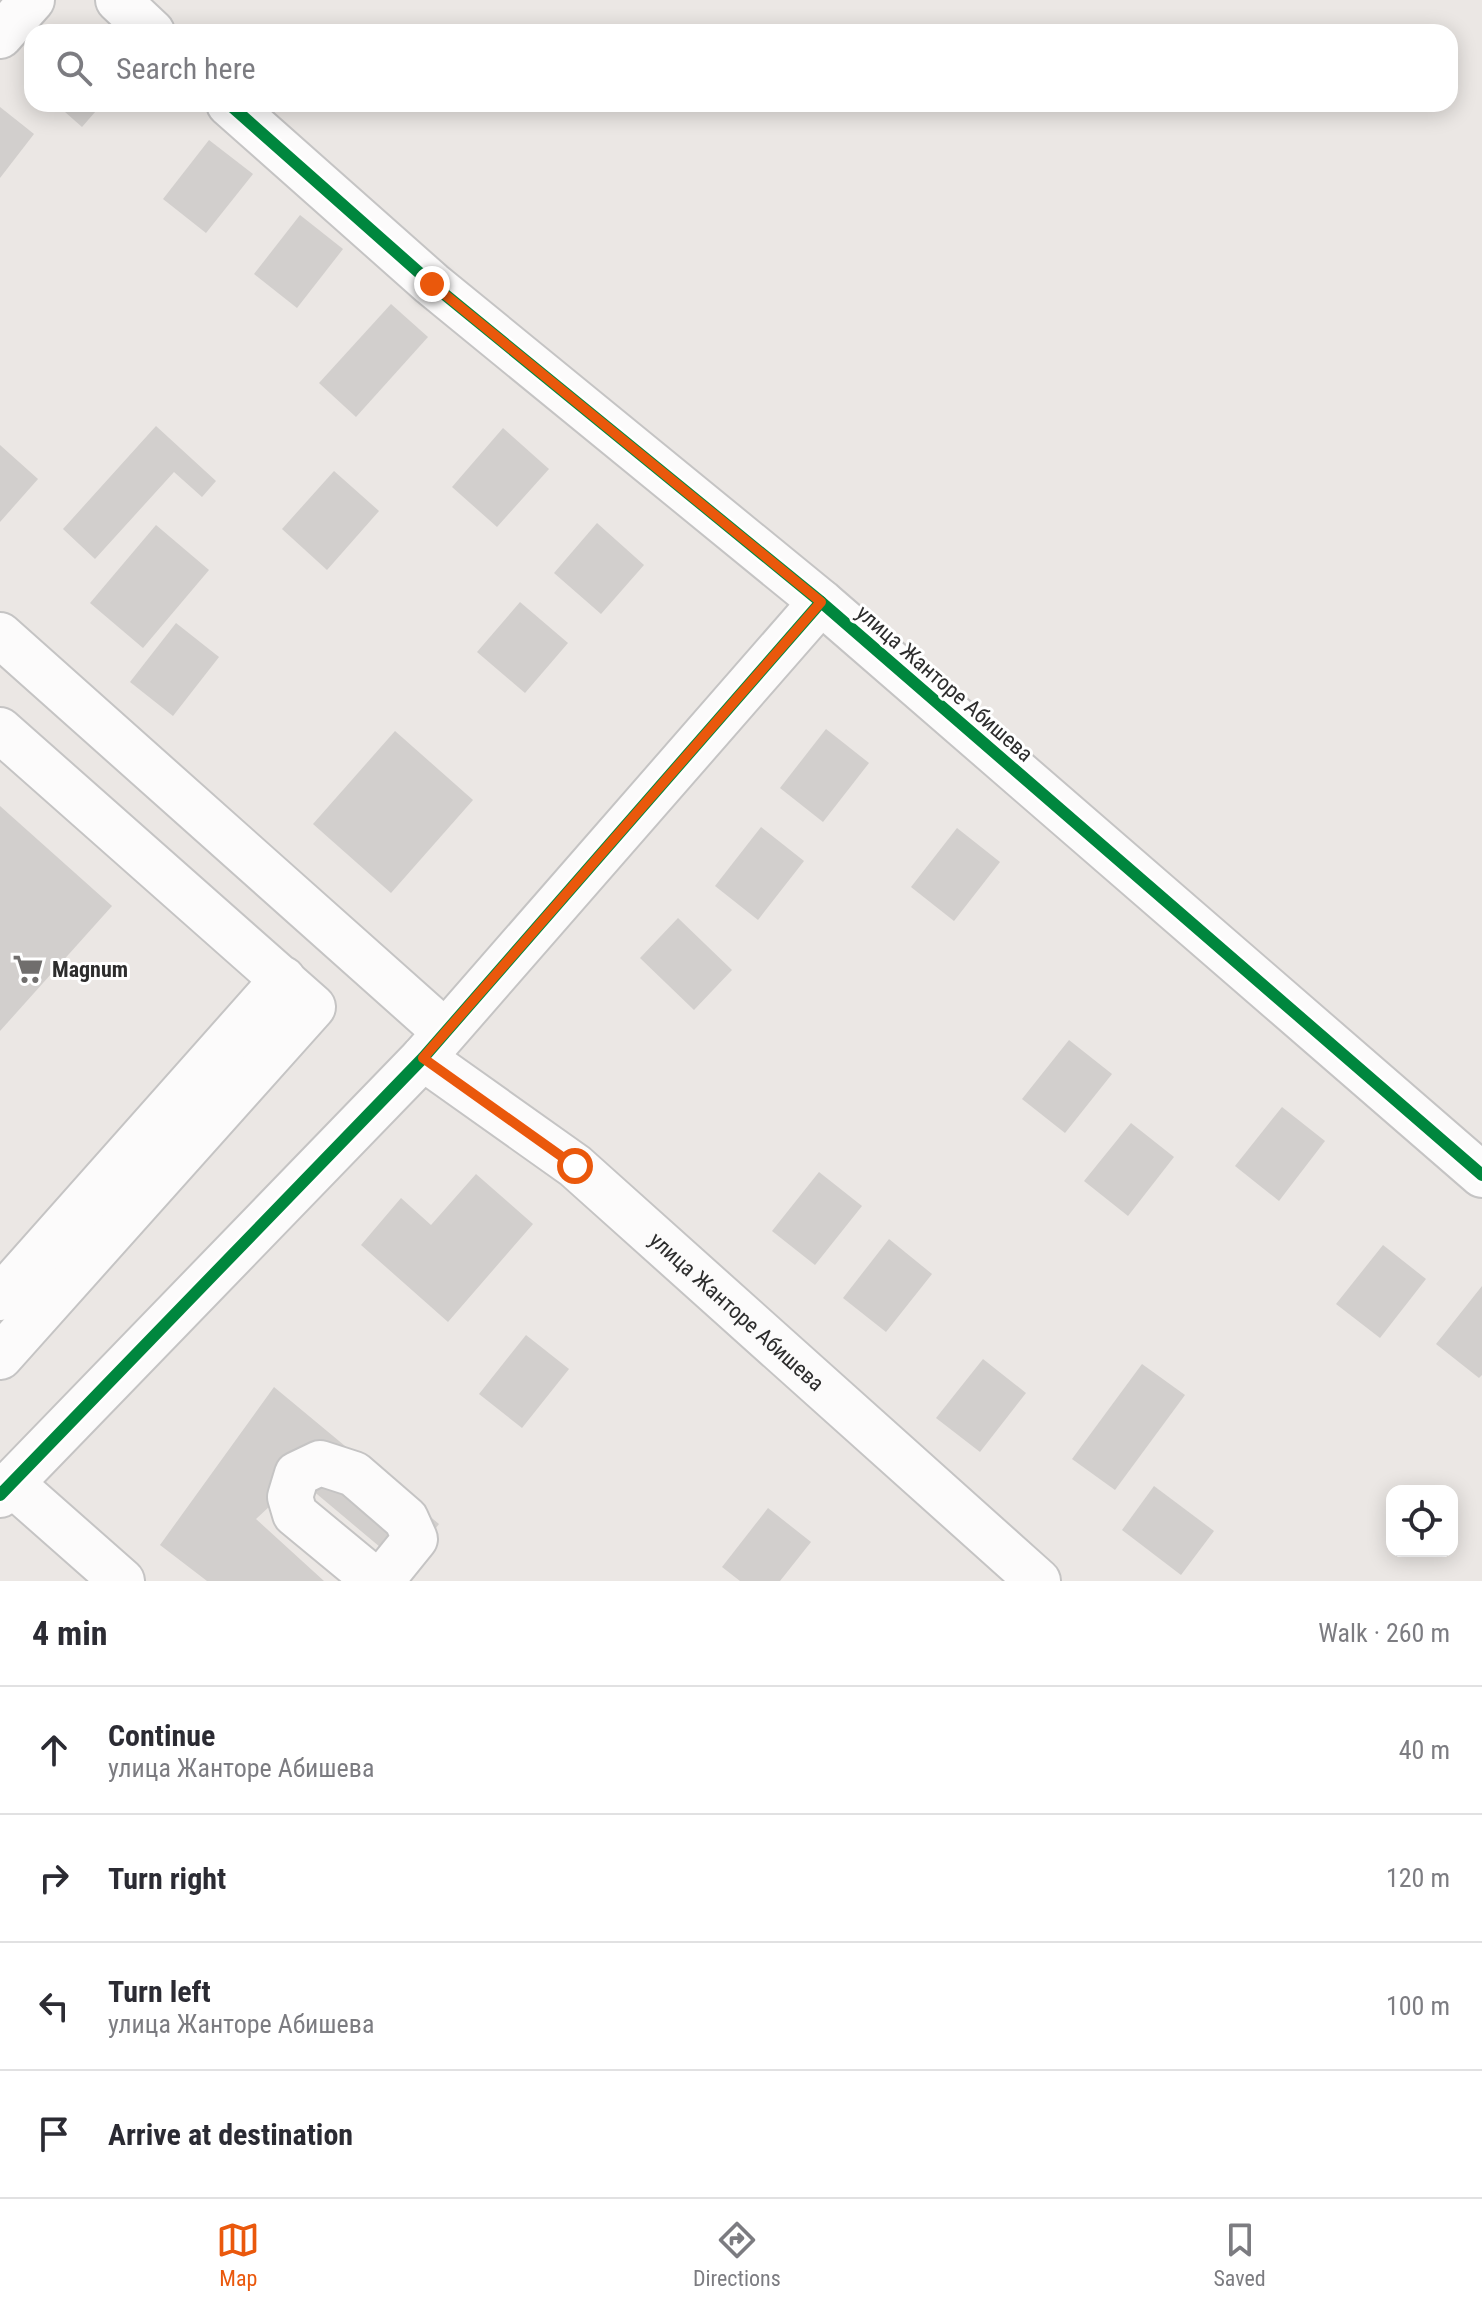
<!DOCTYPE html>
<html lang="en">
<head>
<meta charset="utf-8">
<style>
  body { margin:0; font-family:"Roboto Condensed",sans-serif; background:#f7f7f7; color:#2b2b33 }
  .controls { position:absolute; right:24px; bottom:24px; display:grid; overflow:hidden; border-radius:16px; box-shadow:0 4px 20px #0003 }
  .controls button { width:72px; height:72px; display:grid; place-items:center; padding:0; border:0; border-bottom:2px solid #e1e1e2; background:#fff; color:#2b2b33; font:40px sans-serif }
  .stop { position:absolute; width:24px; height:24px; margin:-18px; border:6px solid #ea580c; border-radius:50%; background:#fff }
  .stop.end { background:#ea580c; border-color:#fff; box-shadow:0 2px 8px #0008 }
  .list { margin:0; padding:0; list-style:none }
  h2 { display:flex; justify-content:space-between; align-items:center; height:104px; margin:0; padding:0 32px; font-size:34px }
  h2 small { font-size:26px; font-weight:400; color:#7c7c81 }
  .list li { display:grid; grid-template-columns:52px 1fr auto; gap:24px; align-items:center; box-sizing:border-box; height:128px; padding:0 32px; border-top:2px solid #e1e1e2 }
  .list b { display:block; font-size:30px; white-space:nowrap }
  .list p { margin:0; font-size:26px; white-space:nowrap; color:#7c7c81 }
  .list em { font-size:26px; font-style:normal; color:#7c7c81 }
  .icon { flex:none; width:44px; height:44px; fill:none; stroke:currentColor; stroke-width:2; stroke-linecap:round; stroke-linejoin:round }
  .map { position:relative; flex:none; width:1482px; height:1581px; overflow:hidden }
  .search { position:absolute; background:#fff; box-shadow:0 4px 20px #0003; left:24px; right:24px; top:24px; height:88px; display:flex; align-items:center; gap:20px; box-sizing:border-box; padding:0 28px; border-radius:24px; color:#7c7c81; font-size:30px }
  .sheet { height:616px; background:#fff }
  nav { display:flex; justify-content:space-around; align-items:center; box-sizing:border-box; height:112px; border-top:2px solid #e1e1e2; background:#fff; font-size:22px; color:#7c7c81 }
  nav a { display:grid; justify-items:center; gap:4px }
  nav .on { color:#ea580c }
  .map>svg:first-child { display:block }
  .building { fill:#d2cfcd }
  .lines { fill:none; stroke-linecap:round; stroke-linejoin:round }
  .minor-casing { stroke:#c5c4c4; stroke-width:48 }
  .minor { stroke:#fcfbfb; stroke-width:44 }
  .cycleway-casing { stroke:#fff; stroke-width:17 }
  .cycleway { stroke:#00873e; stroke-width:12 }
  .route { stroke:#ea580c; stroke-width:10 }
  .labels { text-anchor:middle; stroke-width:6; stroke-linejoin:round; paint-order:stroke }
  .street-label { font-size:22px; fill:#2d2d2d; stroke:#fff }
  .poi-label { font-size:22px; font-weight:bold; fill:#2d2d2d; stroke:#fff; text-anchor:start }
</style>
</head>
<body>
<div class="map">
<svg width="1482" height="1581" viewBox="0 0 1482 1581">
  <rect width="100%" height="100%" fill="#ebe7e4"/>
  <g class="building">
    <polygon points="56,104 102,104 82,127"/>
    <polygon points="0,107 34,134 0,178"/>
    <polygon points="209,140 253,174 206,233 163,199"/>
    <polygon points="300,215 343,249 297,308 254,274"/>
    <polygon points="391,304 428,337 356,417 319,383"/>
    <polygon points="156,426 216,481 202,497 174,472 95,559 63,529"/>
    <polygon points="503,428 549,469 497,527 452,487"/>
    <polygon points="0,445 38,479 0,522"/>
    <polygon points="334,471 379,511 327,570 282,529"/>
    <polygon points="597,523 644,565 601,614 554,573"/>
    <polygon points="156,525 209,570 143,648 90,603"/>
    <polygon points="520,602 568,643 525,693 477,652"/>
    <polygon points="176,623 219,657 173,716 130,682"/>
    <polygon points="826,729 869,763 823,822 780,788"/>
    <polygon points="395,731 473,800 391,893 313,824"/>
    <polygon points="0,806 112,906 0,1031"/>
    <polygon points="761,827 804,861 758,920 715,886"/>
    <polygon points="957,828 1000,862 954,921 911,887"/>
    <polygon points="678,918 732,970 694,1010 640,958"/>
    <polygon points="1069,1040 1112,1074 1065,1133 1022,1099"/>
    <polygon points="1282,1107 1325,1141 1279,1201 1235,1166"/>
    <polygon points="1131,1123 1174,1157 1128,1216 1084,1181"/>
    <polygon points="819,1172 862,1206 815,1265 772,1231"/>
    <polygon points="476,1174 533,1224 448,1322 361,1245 401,1198 431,1225"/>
    <polygon points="889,1239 932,1274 886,1332 843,1298"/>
    <polygon points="1383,1245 1426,1279 1380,1338 1336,1304"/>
    <polygon points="1482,1286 1482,1375 1479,1378 1436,1344"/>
    <polygon points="526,1335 569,1369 522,1428 479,1394"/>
    <polygon points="983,1359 1026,1393 980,1452 936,1418"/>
    <polygon points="1142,1364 1185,1395 1115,1490 1072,1459"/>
    <polygon points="274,1387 439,1524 405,1568 299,1479 256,1519 324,1581 207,1581 160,1545"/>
    <polygon points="1154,1486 1214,1531 1181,1575 1122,1530"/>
    <polygon points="768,1508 811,1542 780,1581 740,1581 722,1567"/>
  </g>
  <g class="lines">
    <g class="minor-casing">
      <g id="minor">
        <polyline points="118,0 152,32"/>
        <polyline points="0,36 32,0"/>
        <polyline points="229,104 432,284 821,602 1482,1175"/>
        <polyline points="0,635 444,1031"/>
        <polyline points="0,730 313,1007 0,1357"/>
        <path id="s1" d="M423,1058L575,1166L1038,1581"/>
        <polyline points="0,1298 283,979"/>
        <polyline points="11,1483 122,1581"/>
        <polyline points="0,1495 423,1058 821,602"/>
        <polyline points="376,1581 295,1514 290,1497 297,1474 320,1463 354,1474 406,1519 415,1539 381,1581"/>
      </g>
    </g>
    <use href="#minor" class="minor"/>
    <g class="cycleway-casing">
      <g id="cycleway">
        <polyline points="229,104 432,284 821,602 1482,1175"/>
        <polyline points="0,1495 423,1058 821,602"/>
      </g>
    </g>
    <use href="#cycleway" class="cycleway"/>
  </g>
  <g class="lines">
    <polyline class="route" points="432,284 821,602 423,1058 575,1166"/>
  </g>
  <defs>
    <g id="supermarket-bare" transform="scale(2.4)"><path d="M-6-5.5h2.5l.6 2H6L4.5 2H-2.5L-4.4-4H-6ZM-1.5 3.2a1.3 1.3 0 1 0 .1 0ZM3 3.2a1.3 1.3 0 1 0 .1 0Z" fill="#706e6d" stroke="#fff" stroke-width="2.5" paint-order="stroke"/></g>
  </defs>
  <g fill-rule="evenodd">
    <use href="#supermarket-bare" x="28" y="969"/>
  </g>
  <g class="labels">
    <g class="street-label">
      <text transform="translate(945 683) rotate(41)" y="8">улица Жанторе Абишева</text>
      <text dy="8" stroke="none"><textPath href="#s1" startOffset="404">улица Жанторе Абишева</textPath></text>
    </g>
    <g class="poi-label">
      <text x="52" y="977">Magnum</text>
    </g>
  </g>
</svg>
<div class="controls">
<button><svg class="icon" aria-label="locate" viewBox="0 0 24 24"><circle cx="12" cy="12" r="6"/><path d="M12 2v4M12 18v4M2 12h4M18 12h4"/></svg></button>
</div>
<div class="stop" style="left:575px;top:1166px"></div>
<div class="stop end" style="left:432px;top:284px"></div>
<div class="search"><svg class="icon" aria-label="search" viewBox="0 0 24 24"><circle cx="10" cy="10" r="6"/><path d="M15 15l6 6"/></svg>Search here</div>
</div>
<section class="sheet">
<h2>4 min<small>Walk · 260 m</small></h2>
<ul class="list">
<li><svg class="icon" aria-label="ahead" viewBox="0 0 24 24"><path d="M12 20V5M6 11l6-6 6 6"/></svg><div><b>Continue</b><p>улица Жанторе Абишева</p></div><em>40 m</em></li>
<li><svg class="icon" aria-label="right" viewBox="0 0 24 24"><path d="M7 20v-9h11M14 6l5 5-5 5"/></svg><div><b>Turn right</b></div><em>120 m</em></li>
<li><svg class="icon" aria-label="left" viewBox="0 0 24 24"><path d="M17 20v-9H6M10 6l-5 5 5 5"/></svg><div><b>Turn left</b><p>улица Жанторе Абишева</p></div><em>100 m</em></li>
<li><svg class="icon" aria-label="arrive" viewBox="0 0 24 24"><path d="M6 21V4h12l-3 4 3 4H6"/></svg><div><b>Arrive at destination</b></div></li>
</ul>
</section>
<nav>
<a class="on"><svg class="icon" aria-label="map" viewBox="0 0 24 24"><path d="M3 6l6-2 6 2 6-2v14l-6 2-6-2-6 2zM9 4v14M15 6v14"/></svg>Map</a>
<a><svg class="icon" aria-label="directions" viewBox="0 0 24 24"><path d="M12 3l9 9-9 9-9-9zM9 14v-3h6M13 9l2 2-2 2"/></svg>Directions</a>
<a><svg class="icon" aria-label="saved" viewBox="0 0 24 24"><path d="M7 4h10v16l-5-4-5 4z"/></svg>Saved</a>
</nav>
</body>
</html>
